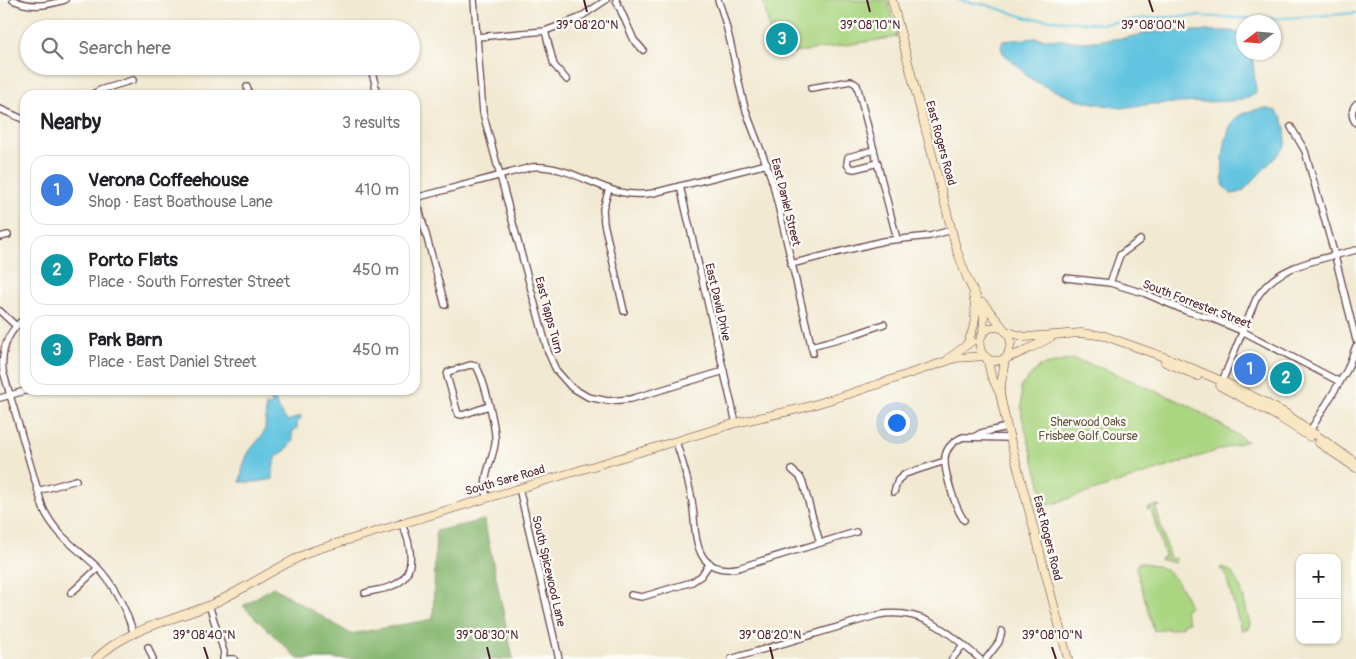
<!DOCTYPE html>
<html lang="en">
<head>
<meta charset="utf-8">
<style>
  body { margin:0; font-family:Pangolin,sans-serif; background:#f6f6f6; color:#202124 }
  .controls { position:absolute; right:15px; bottom:15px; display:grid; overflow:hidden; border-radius:10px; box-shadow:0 1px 4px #0004 }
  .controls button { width:45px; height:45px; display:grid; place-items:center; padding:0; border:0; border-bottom:1px solid #e0e0e0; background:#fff; color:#202124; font:25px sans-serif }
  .compass { position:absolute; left:1236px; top:15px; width:45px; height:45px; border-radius:50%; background:#fff; box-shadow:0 1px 4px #0004; rotate:254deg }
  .you { position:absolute; left:896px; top:422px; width:18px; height:18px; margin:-12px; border:4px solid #fff; border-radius:50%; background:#1a73e8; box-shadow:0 0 0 8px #1a73e833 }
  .badge { display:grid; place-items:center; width:32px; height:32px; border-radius:50%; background:#db2777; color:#fff; font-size:16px; font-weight:700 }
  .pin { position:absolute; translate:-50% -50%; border:2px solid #fff; box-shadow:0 1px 5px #0006 }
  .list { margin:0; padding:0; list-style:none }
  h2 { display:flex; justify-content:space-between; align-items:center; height:65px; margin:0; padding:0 20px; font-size:21px }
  h2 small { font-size:16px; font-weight:400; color:#757577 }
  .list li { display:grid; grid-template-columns:32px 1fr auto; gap:15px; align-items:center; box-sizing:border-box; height:70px; margin:0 10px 10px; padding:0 10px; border:1px solid #e0e0e0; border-radius:15px }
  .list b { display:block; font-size:19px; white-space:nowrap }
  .list p { margin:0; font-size:16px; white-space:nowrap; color:#757577 }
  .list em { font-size:16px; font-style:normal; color:#757577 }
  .icon { flex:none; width:28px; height:28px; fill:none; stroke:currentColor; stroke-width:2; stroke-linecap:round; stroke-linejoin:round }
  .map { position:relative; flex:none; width:1356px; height:659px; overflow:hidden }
  .search { position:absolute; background:#fff; box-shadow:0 1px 4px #0004; left:20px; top:20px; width:400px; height:55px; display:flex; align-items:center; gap:12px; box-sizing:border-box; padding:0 18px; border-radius:28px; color:#757577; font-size:19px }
  .panel { position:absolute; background:#fff; box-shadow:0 1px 4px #0004; left:20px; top:90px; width:400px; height:305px; border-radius:15px }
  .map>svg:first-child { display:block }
  .green { fill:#aad682; stroke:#7a7a56 }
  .forest { fill:#87b770; stroke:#686b4e }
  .water { fill:#62c4e0; stroke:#567286 }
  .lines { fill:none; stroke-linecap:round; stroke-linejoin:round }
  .stream { stroke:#62c4e0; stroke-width:2 }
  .street-casing { stroke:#633d44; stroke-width:8 }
  .secondary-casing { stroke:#633d44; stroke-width:9 }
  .street { stroke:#fff; stroke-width:5.5 }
  .secondary { stroke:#f9e7c3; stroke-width:8 }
  .ticks { fill:none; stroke:#4a1f2b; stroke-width:2 }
  .labels { text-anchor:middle; stroke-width:4.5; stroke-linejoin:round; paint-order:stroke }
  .street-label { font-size:12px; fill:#4a1f2b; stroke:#fdfcf7 }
  .park-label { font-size:12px; fill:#675645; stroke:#fdfcf7 }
  .ticks-label { font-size:12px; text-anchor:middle; fill:#4a1f2b; stroke:#fdfcf7; stroke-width:4.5; stroke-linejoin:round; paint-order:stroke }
</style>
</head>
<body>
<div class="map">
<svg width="1356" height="659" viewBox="0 0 1356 659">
  <rect width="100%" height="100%" fill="#fdfcf7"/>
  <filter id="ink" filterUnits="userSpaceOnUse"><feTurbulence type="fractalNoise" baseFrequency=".02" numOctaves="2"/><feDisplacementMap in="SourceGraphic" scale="10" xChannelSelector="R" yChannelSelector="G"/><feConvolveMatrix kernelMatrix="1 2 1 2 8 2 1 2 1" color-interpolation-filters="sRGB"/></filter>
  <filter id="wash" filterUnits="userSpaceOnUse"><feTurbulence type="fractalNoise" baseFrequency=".0096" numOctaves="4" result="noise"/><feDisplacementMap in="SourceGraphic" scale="20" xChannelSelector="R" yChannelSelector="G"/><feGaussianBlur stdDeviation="1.12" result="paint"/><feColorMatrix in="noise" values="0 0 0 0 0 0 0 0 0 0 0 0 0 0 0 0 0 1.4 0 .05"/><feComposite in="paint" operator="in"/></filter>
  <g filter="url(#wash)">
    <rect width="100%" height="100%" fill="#f1e9d1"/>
    <g class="green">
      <polygon points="763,0 888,0 897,37 775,56"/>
      <polygon points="1074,359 1109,371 1190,406 1247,441 1046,506 1022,417 1021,386 1040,366"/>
      <polygon points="1158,505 1160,506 1156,508 1170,559 1176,558 1174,563 1159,559 1165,556 1151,509 1147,510 1148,508"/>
      <path d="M1138,563C1169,563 1180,581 1190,607L1184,609L1189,622L1182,624L1183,626L1168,630L1167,628L1154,631L1136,568Z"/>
      <path d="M1221,567C1241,569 1245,608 1250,624L1249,628L1241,630L1224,569L1220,570Z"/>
    </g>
    <polygon class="forest" points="484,520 513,659 298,659 243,606 273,587 351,634 433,619 436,531"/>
    <g class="water">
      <polygon points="1195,31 1231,31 1243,35 1244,52 1252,53 1256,91 1255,94 1248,98 1230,101 1151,104 1120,108 1077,100 1040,84 1028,77 1019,67 1003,53 1001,47 1003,41 1036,38 1085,42 1124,38 1154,32"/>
      <path d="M1264,108L1276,111L1282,118L1285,127L1286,142L1284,148L1244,190L1238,193L1231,194L1224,187C1220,172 1224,130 1235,119C1242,112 1254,110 1264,108Z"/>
      <path d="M267,393H271C278,403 278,413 288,421L300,416L302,417L297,423V428L292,432L293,441L285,451L277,456L273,468V479L257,482H240C242,472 244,460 249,452C254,444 262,438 265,429C266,421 265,413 266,405L271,406L272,404L266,396Z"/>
    </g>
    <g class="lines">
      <g class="stream">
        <polyline points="958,0 986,5 1028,18 1101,24 1146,18 1196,16 1261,19 1287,18"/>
        <polyline points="1286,18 1356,13"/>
      </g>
    </g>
  </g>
  <g filter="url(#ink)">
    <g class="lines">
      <g class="street-casing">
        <g id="street">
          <path d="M13,0C31,8 46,6 65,0"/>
          <polyline points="474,0 483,113 548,352 556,370 571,387 588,397 608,401 631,399 724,371"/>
          <polyline points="616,0 634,40 643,50"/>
          <path d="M718,0C731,33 735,70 744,104C752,131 765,157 773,184L813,353"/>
          <polyline points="545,31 554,65 567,80"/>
          <polyline points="477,37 545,31 579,18 606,0"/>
          <polyline points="370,66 375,83 376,95"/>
          <polyline points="247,87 249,95"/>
          <polyline points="811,88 851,81 857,85 897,239"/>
          <polyline points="91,95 100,90 133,80"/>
          <path d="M1356,104C1351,110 1351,117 1356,123"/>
          <polyline points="0,109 25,120"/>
          <polyline points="1291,127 1305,151 1335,256 1356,340"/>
          <polyline points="874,150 848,157 847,164 850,168 854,169 878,163"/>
          <polyline points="680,186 736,423"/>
          <polyline points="609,189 603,209 604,223 624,311"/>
          <polyline points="416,197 445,305"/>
          <path d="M415,198L532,167C578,164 606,202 653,193L767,164"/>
          <polyline points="0,237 8,235"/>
          <polyline points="791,264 883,241 930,236 952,230"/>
          <polyline points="1066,278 1110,283 1144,293 1186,311 1211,318 1242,331 1340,382"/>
          <polyline points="1110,283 1120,255 1140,240"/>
          <polyline points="0,311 16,326"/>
          <path d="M25,318C8,331 1,350 3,371L43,508C57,537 75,546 97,567C115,585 126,610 134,634"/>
          <polyline points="811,346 853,335 884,324"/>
          <path d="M1221,384L1256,299C1276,264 1320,260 1356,250"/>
          <polyline points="0,398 28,390"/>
          <polyline points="1310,431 1347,370 1356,346"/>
          <polyline points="974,437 981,433 1007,427"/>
          <path d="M676,441C682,461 689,481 692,501C697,530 690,576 738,568L856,532"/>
          <polyline points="792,470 800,477 803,483 820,543"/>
          <polyline points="519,488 559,659"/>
          <polyline points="38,491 76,480"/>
          <polyline points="894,492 898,480 905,474 945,461"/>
          <path d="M486,497C486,491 485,484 486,478C488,466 493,456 495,444C497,430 484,378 476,366L470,365L448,372L447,376L458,414L462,415L489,406"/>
          <path d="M964,520C956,509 954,499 950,487C944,466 938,448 963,437L1010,438"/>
          <polyline points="71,593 98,568"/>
          <path d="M365,593C374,590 384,590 392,586C419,576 411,542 401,523"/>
          <polyline points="631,595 642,597 692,582 701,576 710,563"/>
          <polyline points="209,605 224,652 223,659"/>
          <polyline points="148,647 153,659"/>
          <polyline points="228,659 234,659"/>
          <path d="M731,659L878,615C923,607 949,633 980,659"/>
          <polyline points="952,659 963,645"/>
          <polyline points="986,659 999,642 1002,631"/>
        </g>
      </g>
      <g class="secondary-casing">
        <g id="secondary">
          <polyline points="892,0 957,251 967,278 982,309 984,317 983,333"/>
          <polyline points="983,303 1009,335 1011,343 1007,358"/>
          <path d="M1003,329C977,319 971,358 994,361C1004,362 1041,343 1051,337"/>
          <polyline points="1005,331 1025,337 1081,333 1105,336 1175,361 1233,386 1285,413 1356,463"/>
          <path d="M967,344C975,328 978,313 973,296"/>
          <polyline points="949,358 972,341"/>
          <polyline points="987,358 991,375 1000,394 1007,427 1068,659"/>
          <polyline points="1165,362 1198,376"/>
          <polyline points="1220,386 1280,418 1310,437"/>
          <polyline points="1000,392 1005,359"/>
          <polyline points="1319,443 1356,468"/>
          <path d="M96,659C125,629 172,621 210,605C246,589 278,565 315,550L736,423L803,408L849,394L956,358L985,356"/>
        </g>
      </g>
      <use href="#street" class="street"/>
      <use href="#secondary" class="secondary"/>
    </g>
  </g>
  <path class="ticks" d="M584,0L587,12M867,0L870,12M1149,0L1153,12M204,647L208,659M487,647L490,659M770,647L773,659M1052,647L1056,659"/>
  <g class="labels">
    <g class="street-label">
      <text transform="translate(941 143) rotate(75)" y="4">East Rogers Road</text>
      <text transform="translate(786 202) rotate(76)" y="4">East Daniel Street</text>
      <text transform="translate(718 302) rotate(77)" y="4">East David Drive</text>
      <text transform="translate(1197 304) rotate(21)" y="4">South Forrester Street</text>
      <text transform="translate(549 315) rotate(75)" y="4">East Tapps Turn</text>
      <text transform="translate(505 480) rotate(-16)" y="4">South Sare Road</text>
      <text transform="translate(1048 538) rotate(76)" y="4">East Rogers Road</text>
      <text transform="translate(549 571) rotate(77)" y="4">South Spicewood Lane</text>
    </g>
    <g class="park-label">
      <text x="1088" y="426">Sherwood Oaks<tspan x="1088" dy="14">Frisbee Golf Course</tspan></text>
    </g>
  </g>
  <g class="ticks-label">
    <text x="587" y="29">39°08'20"N</text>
    <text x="870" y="29">39°08'10"N</text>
    <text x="1153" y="29">39°08'00"N</text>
    <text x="204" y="639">39°08'40"N</text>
    <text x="487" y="639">39°08'30"N</text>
    <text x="770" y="639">39°08'20"N</text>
    <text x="1052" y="639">39°08'10"N</text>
  </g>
</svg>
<div class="controls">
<button>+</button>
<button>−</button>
</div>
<svg class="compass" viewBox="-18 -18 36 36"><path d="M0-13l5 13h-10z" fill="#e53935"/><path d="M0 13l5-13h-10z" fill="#757577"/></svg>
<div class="you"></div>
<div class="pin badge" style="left:1250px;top:369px;background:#3f7fe0">1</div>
<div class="pin badge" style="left:1286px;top:378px;background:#0f9aa8">2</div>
<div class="pin badge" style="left:782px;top:39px;background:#0f9aa8">3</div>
<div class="search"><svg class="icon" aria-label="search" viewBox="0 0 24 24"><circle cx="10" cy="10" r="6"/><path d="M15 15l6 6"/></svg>Search here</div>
<section class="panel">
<h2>Nearby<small>3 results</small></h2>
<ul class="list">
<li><span class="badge" style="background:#3f7fe0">1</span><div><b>Verona Coffeehouse</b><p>Shop · East Boathouse Lane</p></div><em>410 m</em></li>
<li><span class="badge" style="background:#0f9aa8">2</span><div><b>Porto Flats</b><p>Place · South Forrester Street</p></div><em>450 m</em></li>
<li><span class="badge" style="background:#0f9aa8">3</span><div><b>Park Barn</b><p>Place · East Daniel Street</p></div><em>450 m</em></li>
</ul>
</section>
</div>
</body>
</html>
